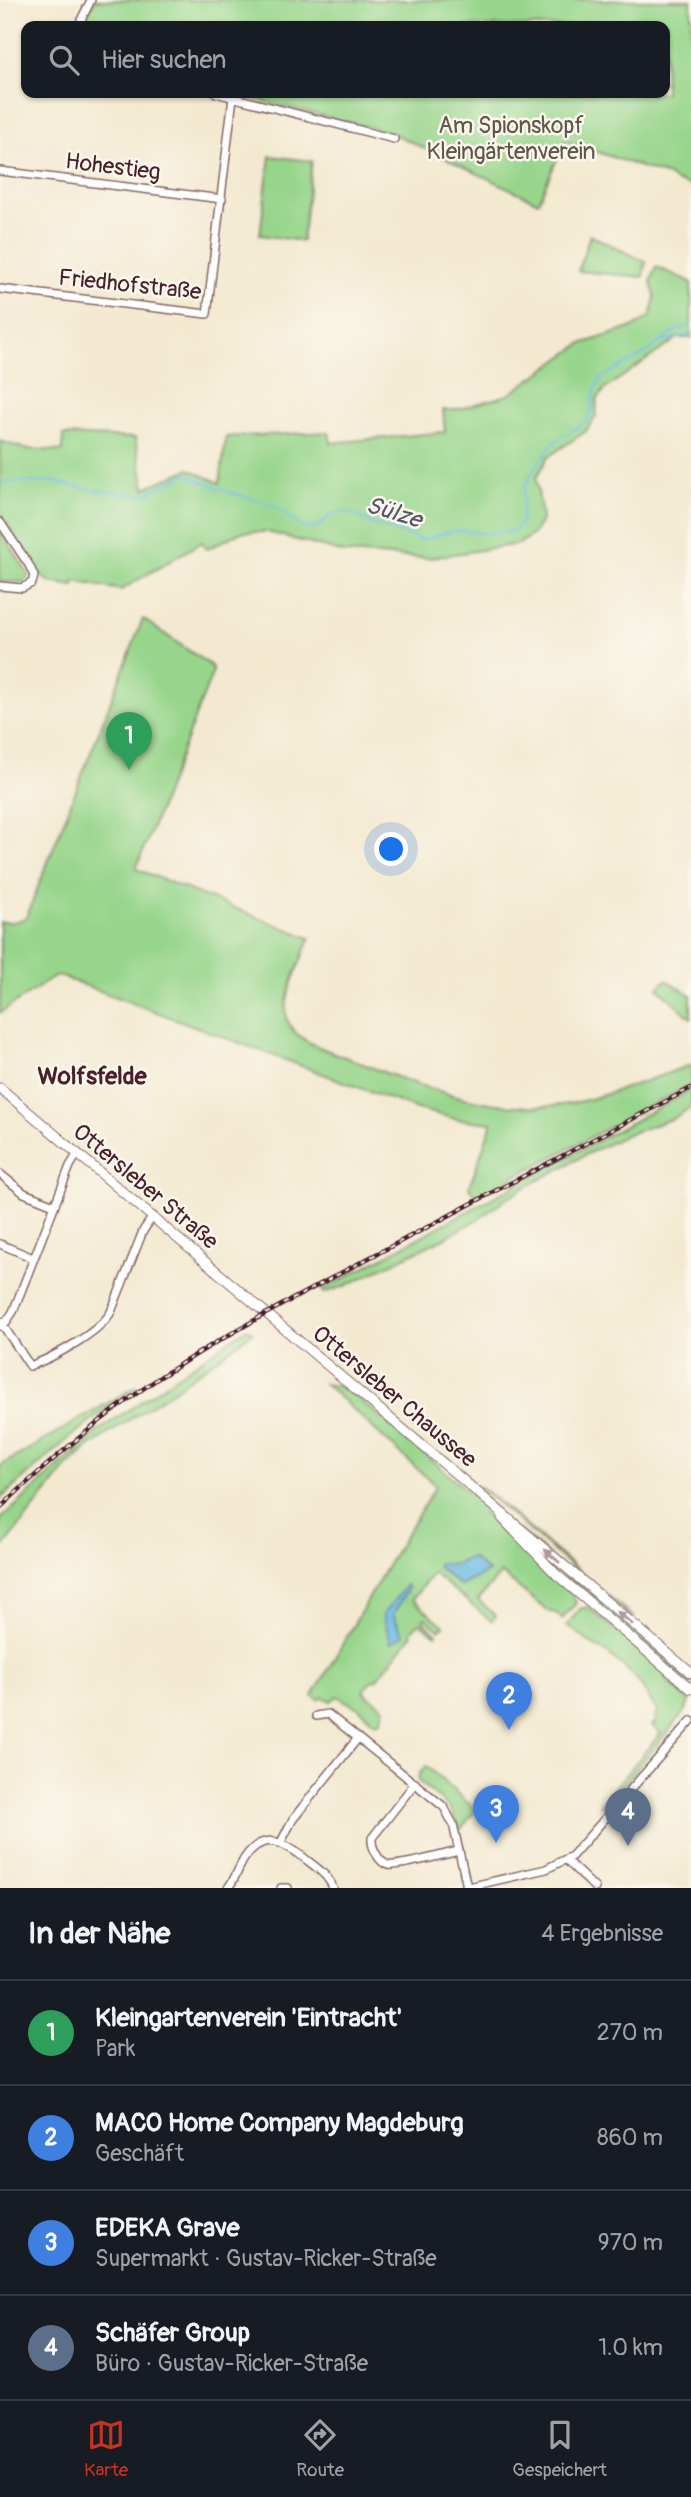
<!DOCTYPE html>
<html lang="de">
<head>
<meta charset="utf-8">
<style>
  body { margin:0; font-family:Pangolin,sans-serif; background:#20242c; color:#f1f3f6 }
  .you { position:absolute; left:392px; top:850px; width:24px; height:24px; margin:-18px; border:5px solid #fff; border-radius:50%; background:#1a73e8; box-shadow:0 0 0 10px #1a73e833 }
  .badge { display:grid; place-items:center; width:46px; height:46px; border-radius:50%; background:#c8321e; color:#fff; font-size:23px; font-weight:700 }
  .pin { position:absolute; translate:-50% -58px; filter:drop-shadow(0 2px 4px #0008) }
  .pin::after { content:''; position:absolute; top:37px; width:24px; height:21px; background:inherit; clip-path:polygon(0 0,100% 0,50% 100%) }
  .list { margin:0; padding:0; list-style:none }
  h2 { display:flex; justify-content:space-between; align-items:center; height:91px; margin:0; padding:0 28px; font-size:30px }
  h2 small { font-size:23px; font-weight:400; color:#9ea1a6 }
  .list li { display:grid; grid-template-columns:46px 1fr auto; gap:21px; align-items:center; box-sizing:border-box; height:105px; padding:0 28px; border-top:2px solid #363941 }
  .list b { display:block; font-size:26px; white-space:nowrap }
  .list p { margin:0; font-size:23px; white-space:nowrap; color:#9ea1a6 }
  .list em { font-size:23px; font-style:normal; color:#9ea1a6 }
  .icon { flex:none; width:38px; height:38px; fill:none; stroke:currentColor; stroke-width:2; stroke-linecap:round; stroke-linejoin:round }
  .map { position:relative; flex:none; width:691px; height:1888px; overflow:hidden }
  .search { position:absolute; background:#171b24; box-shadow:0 2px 5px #0004; left:21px; right:21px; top:21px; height:77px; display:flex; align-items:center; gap:18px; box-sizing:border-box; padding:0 24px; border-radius:14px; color:#9ea1a6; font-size:26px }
  .sheet { height:511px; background:#171b24 }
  nav { display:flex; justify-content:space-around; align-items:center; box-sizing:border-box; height:98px; border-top:2px solid #363941; background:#171b24; font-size:19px; color:#9ea1a6 }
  nav a { display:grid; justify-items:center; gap:4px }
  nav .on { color:#c8321e }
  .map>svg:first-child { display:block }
  .green { fill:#97d58b; stroke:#707a5b; stroke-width:2 }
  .water { fill:#68b9e3; stroke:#596c87; stroke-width:2 }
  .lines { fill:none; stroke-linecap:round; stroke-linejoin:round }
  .stream { stroke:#68b9e3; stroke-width:2 }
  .minor-casing { stroke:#856665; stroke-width:10 }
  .major-casing { stroke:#856665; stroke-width:11 }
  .minor { stroke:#fff; stroke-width:7 }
  .major { stroke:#fff; stroke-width:9 }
  .rail-casing { stroke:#4a1f2b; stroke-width:4.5 }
  .rail { stroke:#fbf7ec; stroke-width:2; stroke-dasharray:5; stroke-linecap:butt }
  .oneway { fill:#ae9aa0 }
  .labels { text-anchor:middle; stroke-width:5; stroke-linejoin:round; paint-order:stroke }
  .park-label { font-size:23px; fill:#615648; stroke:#fbf7ec }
  .street-label { font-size:23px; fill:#4a1f2b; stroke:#fbf7ec }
  .water-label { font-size:24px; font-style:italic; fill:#54556b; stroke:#fbf7ec }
  .neighbourhood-label { font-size:24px; font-weight:bold; fill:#4a1f2b; stroke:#fbf7ec }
</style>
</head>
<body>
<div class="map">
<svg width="691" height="1888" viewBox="0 0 691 1888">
  <rect width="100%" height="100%" fill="#fbf7ec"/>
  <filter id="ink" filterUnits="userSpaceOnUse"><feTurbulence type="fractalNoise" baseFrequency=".0143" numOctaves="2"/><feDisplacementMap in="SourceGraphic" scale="14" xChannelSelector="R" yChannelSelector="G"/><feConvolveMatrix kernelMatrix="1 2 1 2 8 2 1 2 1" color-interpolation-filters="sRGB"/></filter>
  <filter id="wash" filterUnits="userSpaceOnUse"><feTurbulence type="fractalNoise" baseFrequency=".00686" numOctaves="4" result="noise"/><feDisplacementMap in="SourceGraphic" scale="28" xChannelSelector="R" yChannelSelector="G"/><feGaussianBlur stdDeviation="1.57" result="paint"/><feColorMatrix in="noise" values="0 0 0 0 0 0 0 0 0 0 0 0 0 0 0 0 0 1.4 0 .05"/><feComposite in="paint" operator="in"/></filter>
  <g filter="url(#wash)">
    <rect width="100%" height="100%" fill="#f3e9d0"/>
    <g class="green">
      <polygon points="95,0 691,0 691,186 675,181 668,176 565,141 538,202 390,132 229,93 665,93 665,26 81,26"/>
      <polygon points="270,156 312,161 302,241 260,235"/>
      <polygon points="590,235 646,262 643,277 578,271"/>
      <polygon points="656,267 691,282 691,338 678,338 606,388 597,399 596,416 586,431 548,457 536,478 542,518 534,533 519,544 428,558 344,553 268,532 241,532 207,549 202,542 121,590 74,581 74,586 49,582 40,574 0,514 0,441 25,449 63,451 63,435 135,438 145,488 189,469 220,483 226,437 329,432 331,443 445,432 443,410 455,410 508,395 581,344 634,327 651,316 655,296 651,281"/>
      <polygon points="0,530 29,575 24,582 0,582"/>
      <path d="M143,619L211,666L213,671L136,869L310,938C302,960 278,1002 289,1024C300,1045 337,1053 358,1062C425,1089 501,1117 574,1103C614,1094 653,1078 691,1065V1085L477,1196L469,1188L492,1123L456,1119L417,1109L57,975L0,1013V922H14L26,918Z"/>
      <polygon points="666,980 691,995 691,1018 658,988"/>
      <polygon points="691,1090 691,1107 674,1118 628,1134 585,1155 513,1194 480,1218 444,1238 345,1286 324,1293 322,1290"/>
      <polygon points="247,1328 253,1332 177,1388 87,1448 66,1468 0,1551 0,1520 98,1431"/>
      <polygon points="325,1384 346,1388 486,1506 483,1513 487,1517 493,1513 573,1594 576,1603 562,1619 558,1614 546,1610 501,1573 478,1600 496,1616 491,1621 433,1573 412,1599 444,1626 439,1630 425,1618 423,1621 437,1634 436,1635 419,1623 411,1632 412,1635 377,1679 371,1681 363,1691 385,1709 381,1721 375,1723 360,1709 337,1696 331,1701 323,1697 319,1700 313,1696 398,1547 436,1486"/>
      <polygon points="137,1386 68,1439 0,1499 0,1466"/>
      <polygon points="478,1486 482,1488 633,1617 630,1617"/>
      <polygon points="518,1529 691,1678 691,1685 567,1579"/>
      <polygon points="588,1607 668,1674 665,1679 689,1701 686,1710 605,1807 600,1805 661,1733 652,1725 657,1721 655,1717 658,1712 635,1677 609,1654 593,1645 567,1625 580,1609"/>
      <polygon points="426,1766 476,1810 460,1830 451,1809 418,1781 419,1774"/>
    </g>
    <g class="water">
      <polygon points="471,1557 488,1572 460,1586 437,1566 439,1563 454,1565"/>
      <polygon points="406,1585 408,1588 393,1615 403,1635 391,1643 383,1615"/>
    </g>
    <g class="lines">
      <g class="stream">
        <polyline points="662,342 691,334"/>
        <polyline points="0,482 55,482 87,489 137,495 145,494 186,474 223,490 276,506 299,525 308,529 321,525 331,514 341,512 351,513 372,524 423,540 454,530 484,533 513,531 521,523 524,490 532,472 554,442 587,421 591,412 595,389 601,378 646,353 678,329 691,326"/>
      </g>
    </g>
  </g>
  <g filter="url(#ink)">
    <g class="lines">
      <g class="minor-casing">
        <g id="minor">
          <polyline points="78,26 91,0"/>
          <polyline points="216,93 394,139"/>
          <polyline points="0,171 222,199"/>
          <polyline points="0,289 207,314 233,97"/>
          <polyline points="0,522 29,565 34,576 32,583 22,588 0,586"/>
          <polyline points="0,1174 24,1193 54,1205"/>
          <polyline points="0,1244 33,1258"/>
          <path d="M0,1321L30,1366C52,1358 99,1333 111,1312L143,1231L153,1216"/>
          <polyline points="0,1326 6,1322 13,1312 70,1166 78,1153"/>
          <polyline points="316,1716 328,1714 444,1807 453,1824 467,1887"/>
          <path d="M415,1783L372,1838C371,1846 378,1862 388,1865C400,1867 444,1854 459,1851"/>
          <polyline points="281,1842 293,1819 358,1738"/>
          <polyline points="566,1860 595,1888"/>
          <path d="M228,1888C235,1879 238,1869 244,1859C262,1831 282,1841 303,1857C314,1866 328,1874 333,1888"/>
          <polyline points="281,1888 288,1888"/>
          <polyline points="464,1888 546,1869 572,1856 691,1721"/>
        </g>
      </g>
      <g class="major-casing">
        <g id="major">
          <polyline points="0,1088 691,1673"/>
          <polyline points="502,1518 557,1575 691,1689"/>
        </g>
      </g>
      <use href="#minor" class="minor"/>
      <use href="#major" class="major"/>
      <g class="rail-casing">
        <path id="rail" d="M0,1508C50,1460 103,1416 160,1377C239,1326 322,1283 405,1239C500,1188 596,1138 691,1088"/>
      </g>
      <use href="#rail" class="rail"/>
    </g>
    <defs><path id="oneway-solid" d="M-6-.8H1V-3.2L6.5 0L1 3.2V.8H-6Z" transform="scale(1.75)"/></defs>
    <g class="oneway">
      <use href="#oneway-solid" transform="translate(552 1556) rotate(-139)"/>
      <use href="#oneway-solid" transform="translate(625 1618) rotate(-140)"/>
    </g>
  </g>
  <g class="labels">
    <g class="park-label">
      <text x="511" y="133">Am Spionskopf<tspan x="511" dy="26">Kleingärtenverein</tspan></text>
    </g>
    <g class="street-label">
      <text transform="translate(113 166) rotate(7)" y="8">Hohestieg</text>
      <text transform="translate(130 284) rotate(6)" y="8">Friedhofstraße</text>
      <text transform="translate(146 1186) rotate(40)" y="8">Ottersleber Straße</text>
      <text transform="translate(395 1396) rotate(40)" y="8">Ottersleber Chaussee</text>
    </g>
    <g class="water-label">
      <text transform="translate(394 512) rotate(17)" y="8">Sülze</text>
    </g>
    <g class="neighbourhood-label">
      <text x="92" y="1084">Wolfsfelde</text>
    </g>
  </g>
</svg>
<div class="you"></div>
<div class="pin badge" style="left:129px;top:770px;background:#2e9e5b">1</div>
<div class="pin badge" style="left:509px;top:1730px;background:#3f7fe0">2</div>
<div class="pin badge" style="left:496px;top:1843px;background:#3f7fe0">3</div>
<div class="pin badge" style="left:628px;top:1846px;background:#5c6f8a">4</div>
<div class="search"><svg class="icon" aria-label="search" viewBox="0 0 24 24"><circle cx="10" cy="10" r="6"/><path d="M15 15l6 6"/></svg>Hier suchen</div>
</div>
<section class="sheet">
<h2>In der Nähe<small>4 Ergebnisse</small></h2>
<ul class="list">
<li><span class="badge" style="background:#2e9e5b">1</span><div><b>Kleingartenverein 'Eintracht'</b><p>Park</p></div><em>270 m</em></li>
<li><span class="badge" style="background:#3f7fe0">2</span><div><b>MACO Home Company Magdeburg</b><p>Geschäft</p></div><em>860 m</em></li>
<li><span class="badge" style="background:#3f7fe0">3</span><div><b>EDEKA Grave</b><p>Supermarkt · Gustav-Ricker-Straße</p></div><em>970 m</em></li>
<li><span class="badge" style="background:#5c6f8a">4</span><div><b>Schäfer Group</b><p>Büro · Gustav-Ricker-Straße</p></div><em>1.0 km</em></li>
</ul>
</section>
<nav>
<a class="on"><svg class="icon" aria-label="map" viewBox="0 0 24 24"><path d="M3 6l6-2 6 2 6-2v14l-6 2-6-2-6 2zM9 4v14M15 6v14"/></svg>Karte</a>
<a><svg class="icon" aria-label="directions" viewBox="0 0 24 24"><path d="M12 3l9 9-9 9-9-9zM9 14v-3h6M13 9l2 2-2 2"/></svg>Route</a>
<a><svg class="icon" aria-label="saved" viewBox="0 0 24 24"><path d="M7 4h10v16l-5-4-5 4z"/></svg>Gespeichert</a>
</nav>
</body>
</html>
